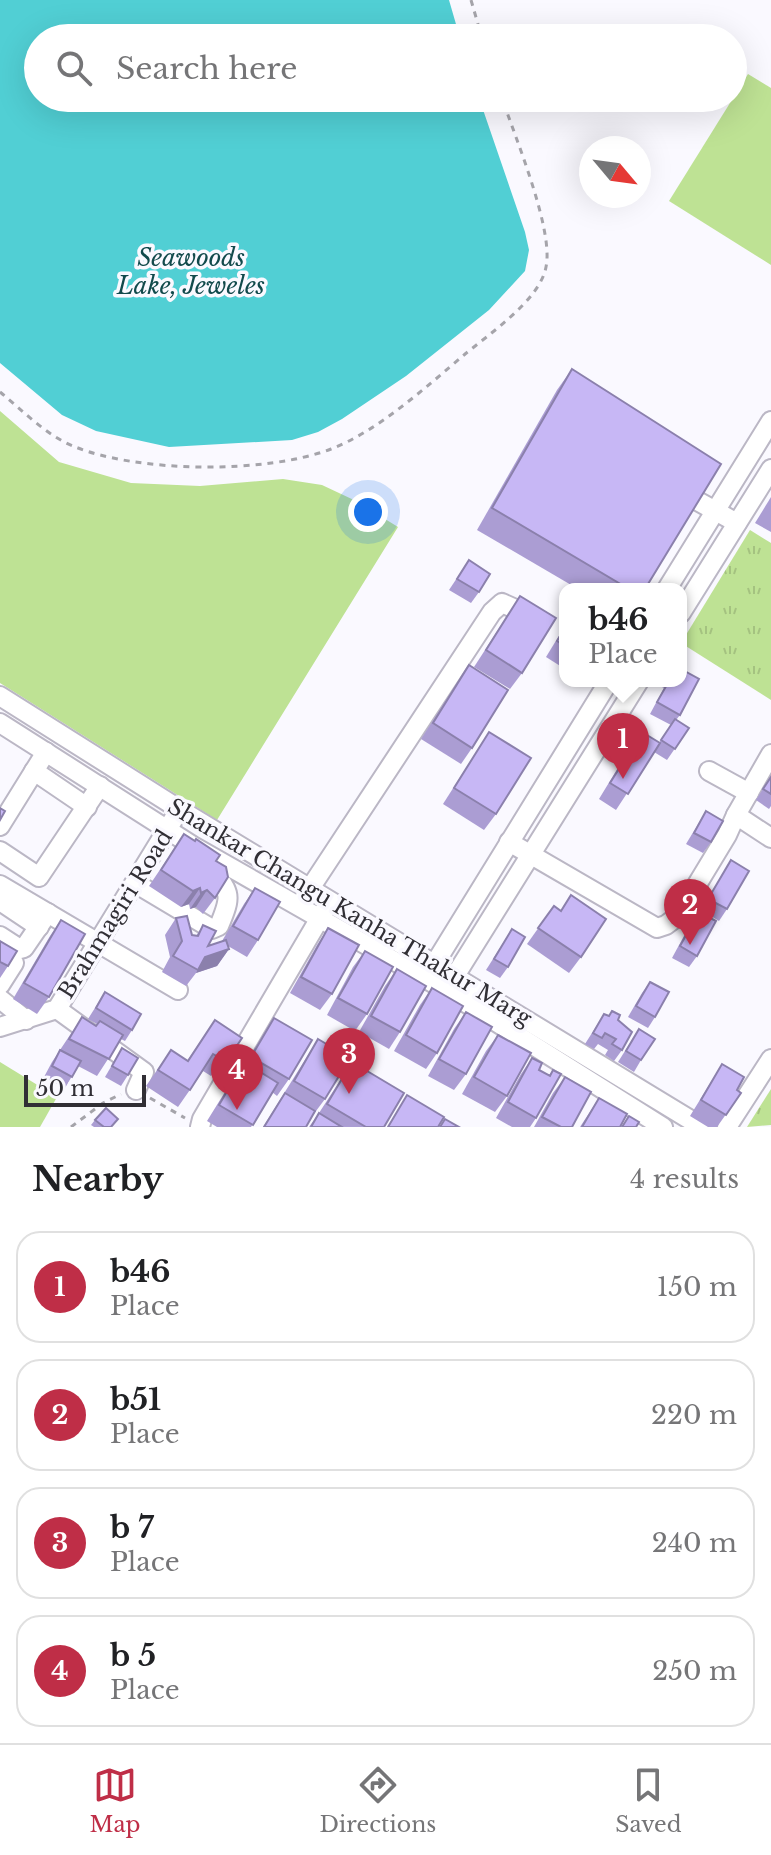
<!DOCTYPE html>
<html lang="en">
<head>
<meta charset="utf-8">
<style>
  body { margin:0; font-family:"Libre Baskerville",serif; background:#f6f6f6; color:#202124 }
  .compass { position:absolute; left:579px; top:136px; width:72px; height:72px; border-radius:50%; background:#fff; box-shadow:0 8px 32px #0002; rotate:119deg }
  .scale { position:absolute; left:24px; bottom:20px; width:122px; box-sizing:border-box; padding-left:8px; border:4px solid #312f35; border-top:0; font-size:22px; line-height:28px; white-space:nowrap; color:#312f35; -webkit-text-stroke:6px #faf9ff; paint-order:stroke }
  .you { position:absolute; left:368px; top:512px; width:28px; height:28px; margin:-20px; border:6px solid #fff; border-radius:50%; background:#1a73e8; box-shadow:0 0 0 12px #1a73e833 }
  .badge { display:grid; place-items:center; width:52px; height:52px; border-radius:50%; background:#bf2e47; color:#fff; font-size:26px; font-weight:700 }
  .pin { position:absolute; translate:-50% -66px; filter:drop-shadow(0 2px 4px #0008) }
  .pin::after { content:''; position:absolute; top:42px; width:28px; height:24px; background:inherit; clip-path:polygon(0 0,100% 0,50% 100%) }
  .popup { position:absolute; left:559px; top:583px; width:128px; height:104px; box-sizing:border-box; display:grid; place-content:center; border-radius:16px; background:#fff; filter:drop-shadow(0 2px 6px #0005); font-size:26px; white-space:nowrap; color:#757577 }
  .popup b { font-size:30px; color:#202124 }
  .popup::after { content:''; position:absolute; left:50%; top:100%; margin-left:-16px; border:16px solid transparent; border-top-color:#fff }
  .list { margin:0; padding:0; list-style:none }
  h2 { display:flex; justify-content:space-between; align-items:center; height:104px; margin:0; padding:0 32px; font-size:34px }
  h2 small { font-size:26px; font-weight:400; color:#757577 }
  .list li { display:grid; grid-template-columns:52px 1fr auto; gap:24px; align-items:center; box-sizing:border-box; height:112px; margin:0 16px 16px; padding:0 16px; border:2px solid #e0e0e0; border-radius:24px }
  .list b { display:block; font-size:30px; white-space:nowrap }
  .list p { margin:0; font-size:26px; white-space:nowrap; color:#757577 }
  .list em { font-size:26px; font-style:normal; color:#757577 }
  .icon { flex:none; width:44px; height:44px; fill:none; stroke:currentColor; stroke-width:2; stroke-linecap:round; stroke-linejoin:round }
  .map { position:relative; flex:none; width:771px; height:1127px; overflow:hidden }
  .search { position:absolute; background:#fff; box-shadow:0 8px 32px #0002; left:24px; right:24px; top:24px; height:88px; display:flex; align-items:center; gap:20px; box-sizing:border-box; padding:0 28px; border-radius:44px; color:#757577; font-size:30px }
  .sheet { height:616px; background:#fff }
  nav { display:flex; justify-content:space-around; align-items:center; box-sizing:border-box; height:112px; border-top:2px solid #e0e0e0; background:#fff; font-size:22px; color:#757577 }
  nav a { display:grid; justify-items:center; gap:4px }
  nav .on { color:#bf2e47 }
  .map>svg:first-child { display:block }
  .grass { fill:#bee294 }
  .park { fill:url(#park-tufts) }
  .water { fill:#51cfd4 }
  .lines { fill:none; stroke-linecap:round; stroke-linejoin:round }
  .minor-casing { stroke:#bbb7c5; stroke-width:22 }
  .path { stroke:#a5a4aa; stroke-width:3; stroke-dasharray:6 6; stroke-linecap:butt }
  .minor { stroke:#fff; stroke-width:18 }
  .wall { fill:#ab9dd3 }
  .shaded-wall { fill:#8b80ac }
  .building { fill:#c7b7f5; stroke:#8b80ac; stroke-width:2 }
  .labels { text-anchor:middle; stroke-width:7; stroke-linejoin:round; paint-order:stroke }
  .street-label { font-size:22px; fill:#312f35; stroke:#faf9ff }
  .water-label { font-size:24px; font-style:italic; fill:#124a4c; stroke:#faf9ff }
</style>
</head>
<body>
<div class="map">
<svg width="771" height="1127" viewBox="0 0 771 1127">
  <defs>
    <pattern id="park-tufts" width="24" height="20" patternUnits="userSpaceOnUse" patternTransform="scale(2)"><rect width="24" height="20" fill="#bee294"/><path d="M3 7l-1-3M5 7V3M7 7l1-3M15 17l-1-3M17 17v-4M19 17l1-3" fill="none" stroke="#a4c280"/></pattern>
  </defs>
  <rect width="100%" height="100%" fill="#faf9ff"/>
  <g class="grass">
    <polygon points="748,74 771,88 771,265 669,201"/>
    <polygon points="0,411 59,462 131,483 200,486 283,479 322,485 356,501 398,527 217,820 0,683"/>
    <polygon points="0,1062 57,1097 40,1127 0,1127"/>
  </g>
  <g class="park">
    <polygon points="750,530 771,543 771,700 681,643"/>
    <polygon points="771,1089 771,1125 747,1127"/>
  </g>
  <polygon class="water" points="0,0 449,0 460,38 38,38 38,98 479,98 525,232 529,250 525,271 489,310 406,376 342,419 318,432 292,440 169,447 96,431 62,415 0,363"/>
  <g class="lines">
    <g class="minor-casing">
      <g id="minor">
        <polyline points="676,489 737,523"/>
        <polyline points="667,589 771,421"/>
        <polyline points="681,613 771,469"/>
        <polyline points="0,696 179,809 702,1127"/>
        <polyline points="0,723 193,846 447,991 663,1127"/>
        <polyline points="34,771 87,807"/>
        <polyline points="709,771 749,793"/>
        <polyline points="736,815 771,754"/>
        <polyline points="0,826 46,752"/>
        <polyline points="509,842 657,928 666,925 678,916 727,835 736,815 771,838"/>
        <polyline points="0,851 39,877 100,786"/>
        <path d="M135,883L212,929L219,926C233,893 230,893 209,866"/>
        <polyline points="0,885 178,990"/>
        <polyline points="305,896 492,612 502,603 531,616"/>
        <polyline points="0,901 39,927"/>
        <polyline points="0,936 20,949 24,948 48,913"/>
        <polyline points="0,951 14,963 0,985"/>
        <polyline points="429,973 609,681"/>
        <polyline points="450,984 639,681"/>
        <polyline points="0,999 26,1020"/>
        <polyline points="57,1009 144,1072 136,1090"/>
        <polyline points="0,1027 57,1009 173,820"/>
        <polyline points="200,1127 202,1119 324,911"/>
        <polyline points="727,1127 771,1059"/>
      </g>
    </g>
    <g class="path">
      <polyline points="471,0 482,38"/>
      <path d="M0,392C22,410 46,435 73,446C137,473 266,474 331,449C378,431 426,387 464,355C489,334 540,300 546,267C554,230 515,137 502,98"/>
      <polyline points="150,1098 185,1118"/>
      <polyline points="71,1127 103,1103 121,1094"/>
    </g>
    <use href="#minor" class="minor"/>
  </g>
  <g class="wall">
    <polygon points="572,369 645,589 578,589 477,530 557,390"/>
    <polygon points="771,497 771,532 755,523"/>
    <polygon points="469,560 479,592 471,603 449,590"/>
    <polygon points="520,596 522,673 510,689 474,667"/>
    <polygon points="565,626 565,669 546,657"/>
    <polygon points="469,665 472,748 461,764 421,739"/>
    <polygon points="657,681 681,681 680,715 676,720 689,728 667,760 654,752 616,810 599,799 630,748 642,732 659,743 671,725 650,714 664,688 656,684"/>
    <polygon points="489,732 496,814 484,830 443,804"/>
    <polygon points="771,776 771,806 769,809 756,800"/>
    <polygon points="706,811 711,842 703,853 686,844"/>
    <polygon points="184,834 216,861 215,898 203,914 196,907 190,909 189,904 181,907 149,886"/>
    <polygon points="731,860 727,909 719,921 701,910"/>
    <polygon points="255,888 258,940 247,957 228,946 229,949 217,966 196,973 186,986 162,972 170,957 165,935 176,918 192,935 196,936 203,925 208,946 222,941 244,904"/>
    <polygon points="554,906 581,957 569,973 527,944"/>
    <polygon points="699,912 697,956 689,967 672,958 691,923"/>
    <polygon points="61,920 49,997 37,1014 13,999 50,936"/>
    <polygon points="328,928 332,994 320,1010 290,993 317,945"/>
    <polygon points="512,929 508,967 500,978 486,970"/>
    <polygon points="0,941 8,966 0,978"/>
    <polygon points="365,951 367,1014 355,1031 327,1015 353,967"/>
    <polygon points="397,969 400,1032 389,1049 359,1032 385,986"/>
    <polygon points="650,982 655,1017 648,1028 628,1017 642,993"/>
    <polygon points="432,988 437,1053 426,1069 394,1051 420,1005"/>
    <polygon points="105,992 132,1030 125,1041 121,1039 97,1076 78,1066 65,1088 44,1077 52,1062 82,1017 96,1026 97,1024 88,1019"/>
    <polygon points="466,1012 466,1074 454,1090 428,1076 454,1029"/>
    <polygon points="604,1014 618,1020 622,1050 614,1061 605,1055 608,1050 598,1044 594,1049 585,1044"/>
    <polygon points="274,1018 289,1079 277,1096 272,1092 251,1127 217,1127 207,1121 233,1079 244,1062 246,1063"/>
    <polygon points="215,1020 242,1038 222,1067 219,1064 211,1076 203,1071 178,1107 146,1086 171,1050 187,1061"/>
    <polygon points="639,1029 641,1060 634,1072 618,1062"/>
    <polygon points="498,1035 507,1096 495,1112 462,1094 486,1051"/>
    <polygon points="318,1039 325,1099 313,1115 306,1127 263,1127"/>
    <polygon points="122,1048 128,1075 121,1086 105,1077"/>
    <polygon points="532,1058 539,1070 549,1075 553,1070 536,1118 530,1127 512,1127 496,1118 521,1074"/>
    <polygon points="352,1062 384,1127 309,1127 319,1113"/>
    <polygon points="722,1064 737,1090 741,1093 717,1127 708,1127 690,1116"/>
    <polygon points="565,1077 572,1127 534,1127 553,1093"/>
    <polygon points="599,1098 620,1127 580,1127"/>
    <polygon points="95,1120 112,1127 94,1127 91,1125"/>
  </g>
  <g class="shaded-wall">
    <polygon points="200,888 189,904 181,907 193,891"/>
    <polygon points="207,890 196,907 190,909 201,893"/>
    <polygon points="229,949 217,966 196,973 205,957"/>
  </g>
  <g class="building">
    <polygon points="572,369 721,464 645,589 629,589 492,508"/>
    <polygon points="469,560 490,574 479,592 457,579"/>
    <polygon points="520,596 556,618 522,673 486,650"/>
    <polygon points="565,628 565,646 557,641"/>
    <polygon points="469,665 508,690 472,748 433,723"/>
    <polygon points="681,669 699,679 680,715 657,702 669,681 681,681"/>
    <polygon points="675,719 689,728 675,749 661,740"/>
    <polygon points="489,732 531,758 496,814 454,788"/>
    <polygon points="642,732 660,743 628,794 610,783"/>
    <polygon points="771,777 771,794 763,789"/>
    <polygon points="0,808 5,811 0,820"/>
    <polygon points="706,811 723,821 711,842 694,833"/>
    <polygon points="184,834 195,841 196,839 220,855 216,861 226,867 228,877 215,898 207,890 201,893 200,888 193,891 161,870"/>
    <polygon points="731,860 749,871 727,909 708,899"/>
    <polygon points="255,888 280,902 258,940 233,926"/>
    <polygon points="571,895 606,919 581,957 538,928 554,906 561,911"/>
    <polygon points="699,912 716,921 697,956 680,946"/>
    <polygon points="187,916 192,935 198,936 203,925 216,931 208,946 226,940 229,949 205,957 198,970 173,956 182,941 176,918"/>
    <polygon points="61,920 85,934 49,997 24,983"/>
    <polygon points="328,928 359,945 332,994 301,977"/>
    <polygon points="512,929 525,937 508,967 494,959"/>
    <polygon points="0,941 17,951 8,966 0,962"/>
    <polygon points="365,951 393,967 367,1014 338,998"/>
    <polygon points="397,969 426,986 400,1032 371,1016"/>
    <polygon points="650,982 669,992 655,1017 636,1006"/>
    <polygon points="432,988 463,1006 437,1053 406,1035"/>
    <polygon points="105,992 141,1014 132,1030 96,1008"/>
    <polygon points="612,1011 620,1015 618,1020 632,1032 622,1050 612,1044 616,1039 605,1033 602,1038 593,1033 604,1014 609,1016"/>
    <polygon points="466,1012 492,1027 466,1074 439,1059"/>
    <polygon points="82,1017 96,1026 100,1021 123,1035 109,1059 69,1039"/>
    <polygon points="274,1018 312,1040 289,1079 251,1057"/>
    <polygon points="215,1020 242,1038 234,1050 230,1048 222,1059 213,1054 190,1090 158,1070 171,1050 188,1061"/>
    <polygon points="639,1029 655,1039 641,1060 626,1051"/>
    <polygon points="498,1035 531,1053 507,1096 474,1077"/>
    <polygon points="318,1039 350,1058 325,1099 294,1081"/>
    <polygon points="122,1048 138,1058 128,1075 112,1066"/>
    <polygon points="60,1050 81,1061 72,1077 52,1066"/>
    <polygon points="532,1058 542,1063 539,1070 550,1076 553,1070 561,1074 536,1118 508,1102"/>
    <polygon points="244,1062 278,1083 253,1125 219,1105"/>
    <polygon points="352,1062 404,1093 384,1127 366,1127 327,1104"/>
    <polygon points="722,1064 744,1077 737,1090 741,1093 726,1115 701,1100"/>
    <polygon points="565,1077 591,1092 572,1127 561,1127 542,1117"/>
    <polygon points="285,1093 315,1111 306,1127 264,1127"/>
    <polygon points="407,1095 444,1117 438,1127 388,1127"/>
    <polygon points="599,1098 627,1114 620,1127 582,1127"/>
    <polygon points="106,1108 118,1119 111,1127 104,1127 95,1120"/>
    <polygon points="319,1113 342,1127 311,1127"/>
    <polygon points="629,1116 639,1122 636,1127 622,1127"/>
    <polygon points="445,1119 459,1127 440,1127"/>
  </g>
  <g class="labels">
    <g class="street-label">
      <text transform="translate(350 912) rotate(31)" y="8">Shankar Changu Kanha Thakur Marg</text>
      <text transform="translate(115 914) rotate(-58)" y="8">Brahmagiri Road</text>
    </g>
    <g class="water-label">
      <text x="191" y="266">Seawoods<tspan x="191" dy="28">Lake, Jeweles</tspan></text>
    </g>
  </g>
</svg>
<svg class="compass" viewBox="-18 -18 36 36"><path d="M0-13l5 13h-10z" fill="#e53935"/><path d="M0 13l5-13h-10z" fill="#757577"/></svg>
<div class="scale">50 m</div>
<div class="you"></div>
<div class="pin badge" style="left:623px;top:779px">1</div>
<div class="popup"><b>b46</b>Place</div>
<div class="pin badge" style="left:690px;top:945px">2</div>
<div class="pin badge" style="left:349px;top:1094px">3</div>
<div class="pin badge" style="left:237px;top:1110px">4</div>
<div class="search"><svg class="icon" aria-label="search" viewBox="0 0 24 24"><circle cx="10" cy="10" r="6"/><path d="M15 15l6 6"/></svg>Search here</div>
</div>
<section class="sheet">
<h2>Nearby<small>4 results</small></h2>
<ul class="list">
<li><span class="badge">1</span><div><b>b46</b><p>Place</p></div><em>150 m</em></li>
<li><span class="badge">2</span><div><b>b51</b><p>Place</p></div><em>220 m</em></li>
<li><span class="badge">3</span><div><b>b 7</b><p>Place</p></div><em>240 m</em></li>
<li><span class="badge">4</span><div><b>b 5</b><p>Place</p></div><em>250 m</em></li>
</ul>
</section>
<nav>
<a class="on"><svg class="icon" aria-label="map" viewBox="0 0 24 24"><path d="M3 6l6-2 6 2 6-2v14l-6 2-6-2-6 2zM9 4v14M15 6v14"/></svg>Map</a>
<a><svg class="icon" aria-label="directions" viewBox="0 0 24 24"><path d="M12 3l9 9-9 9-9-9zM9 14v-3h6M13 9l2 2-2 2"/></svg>Directions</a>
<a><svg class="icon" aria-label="saved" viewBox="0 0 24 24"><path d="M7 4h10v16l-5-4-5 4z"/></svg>Saved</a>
</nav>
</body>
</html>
